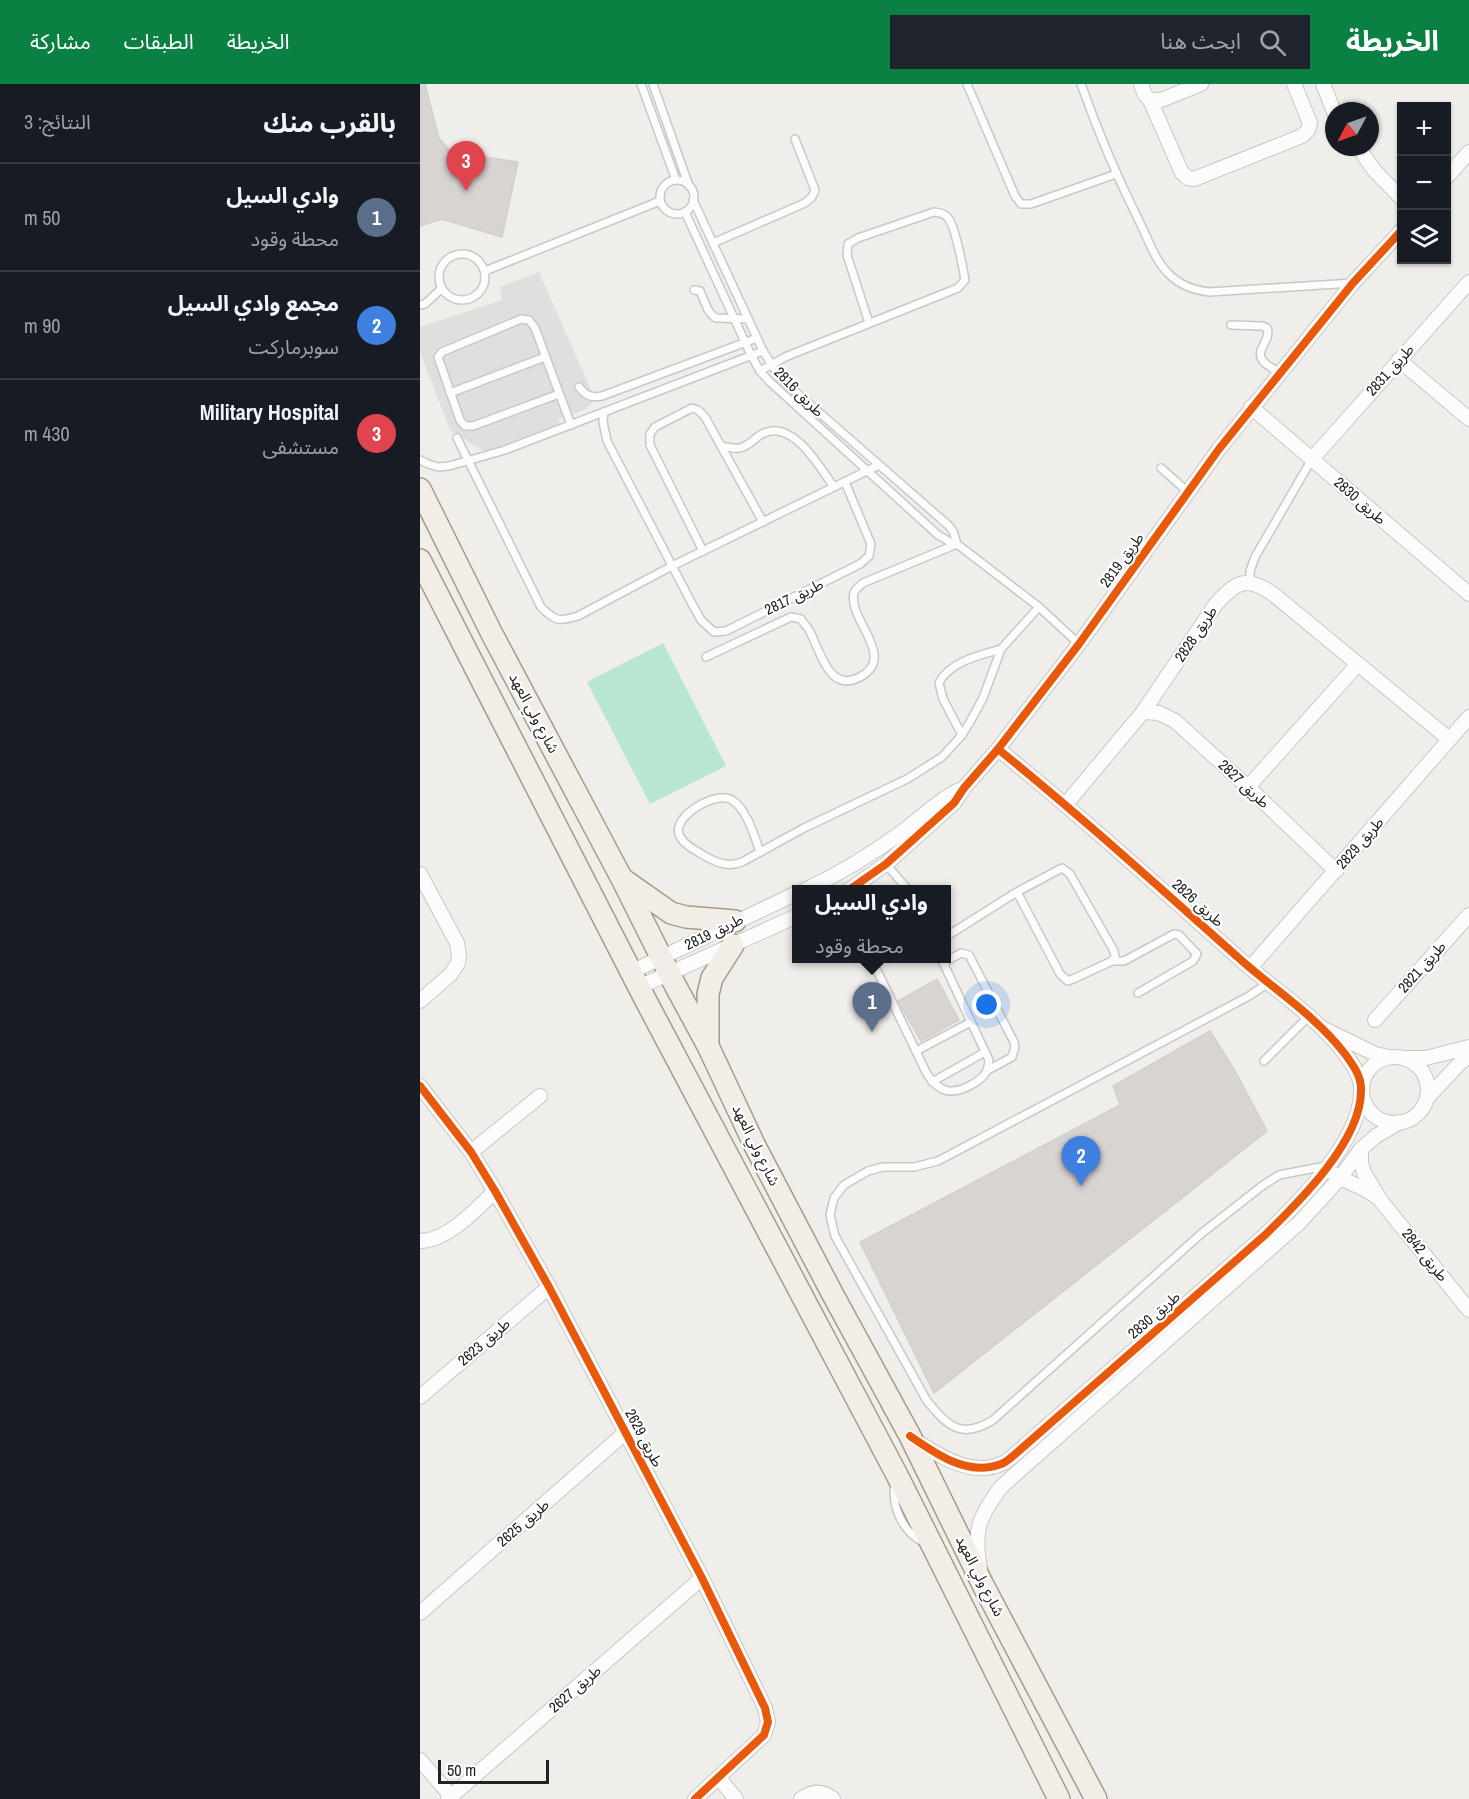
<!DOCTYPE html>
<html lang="ar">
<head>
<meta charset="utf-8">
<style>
  body { margin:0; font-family:"Archivo Narrow","Noto Sans Arabic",sans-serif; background:#20242c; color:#f1f3f6; direction:rtl }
  .controls { position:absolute; right:18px; top:18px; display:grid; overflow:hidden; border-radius:0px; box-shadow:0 2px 4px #0004 }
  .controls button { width:54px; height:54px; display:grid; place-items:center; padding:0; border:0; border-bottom:2px solid #363941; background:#171b24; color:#f1f3f6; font:30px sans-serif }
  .compass { position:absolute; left:905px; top:18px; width:54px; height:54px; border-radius:50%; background:#171b24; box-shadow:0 2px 4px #0004; rotate:229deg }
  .scale { position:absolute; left:18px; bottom:15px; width:111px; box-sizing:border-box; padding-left:6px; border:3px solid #222; border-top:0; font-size:16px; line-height:21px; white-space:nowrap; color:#222; -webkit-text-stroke:4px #fff; paint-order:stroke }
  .you { position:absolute; left:567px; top:921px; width:21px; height:21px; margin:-15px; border:4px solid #fff; border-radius:50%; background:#1a73e8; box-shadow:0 0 0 9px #1a73e833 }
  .badge { display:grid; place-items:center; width:39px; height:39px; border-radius:50%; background:#0b8043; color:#fff; font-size:20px; font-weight:700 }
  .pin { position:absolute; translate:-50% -50px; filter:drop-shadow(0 2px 3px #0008) }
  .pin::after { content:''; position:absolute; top:32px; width:21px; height:18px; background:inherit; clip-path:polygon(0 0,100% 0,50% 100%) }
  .popup { position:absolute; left:372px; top:801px; width:159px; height:78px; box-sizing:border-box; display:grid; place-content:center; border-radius:0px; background:#171b24; filter:drop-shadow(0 2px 4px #0005); font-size:20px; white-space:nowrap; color:#9ea1a6 }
  .popup b { font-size:22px; color:#f1f3f6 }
  .popup::after { content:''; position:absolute; left:50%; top:100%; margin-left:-12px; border:12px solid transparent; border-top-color:#171b24 }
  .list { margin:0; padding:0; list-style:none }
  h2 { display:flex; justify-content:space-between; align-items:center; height:78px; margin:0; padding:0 24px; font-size:26px }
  h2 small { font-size:20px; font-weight:400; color:#9ea1a6 }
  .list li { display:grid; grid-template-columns:39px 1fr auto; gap:18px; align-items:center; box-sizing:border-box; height:108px; padding:0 24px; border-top:2px solid #363941 }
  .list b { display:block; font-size:22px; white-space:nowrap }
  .list p { margin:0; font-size:20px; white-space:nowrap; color:#9ea1a6 }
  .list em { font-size:20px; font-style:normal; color:#9ea1a6 }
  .icon { flex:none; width:33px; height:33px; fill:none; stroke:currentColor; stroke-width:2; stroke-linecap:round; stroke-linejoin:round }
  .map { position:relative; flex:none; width:1049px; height:1715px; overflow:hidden; direction:ltr }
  header { display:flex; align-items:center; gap:36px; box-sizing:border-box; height:84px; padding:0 30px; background:#0b8043; color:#fff }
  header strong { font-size:28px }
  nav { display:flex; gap:33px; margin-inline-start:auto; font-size:21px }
  .search { width:420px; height:54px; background:#20242c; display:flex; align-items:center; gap:15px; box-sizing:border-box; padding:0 21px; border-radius:0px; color:#9ea1a6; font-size:22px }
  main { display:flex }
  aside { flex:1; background:#171b24 }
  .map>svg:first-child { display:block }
  .pitch { fill:#b7e6d2 }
  .parking { fill:#e0dfde }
  .building { fill:#d7d4d2; stroke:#d3d0cc; stroke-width:1.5 }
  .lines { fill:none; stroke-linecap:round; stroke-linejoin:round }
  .service-casing { stroke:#c9c8c7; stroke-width:10 }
  .minor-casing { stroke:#c9c8c7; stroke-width:16 }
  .primary-casing { stroke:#a79c86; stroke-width:24 }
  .service { stroke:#fdfcfc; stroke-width:7 }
  .minor { stroke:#fdfcfc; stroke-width:14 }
  .primary { stroke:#f3ede7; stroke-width:21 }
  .cycleway-casing { stroke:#fff; stroke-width:11 }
  .cycleway { stroke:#e8590c; stroke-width:8 }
  .labels { text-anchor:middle; stroke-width:4.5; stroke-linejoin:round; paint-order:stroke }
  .street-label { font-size:15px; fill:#222; stroke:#fff }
</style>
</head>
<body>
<header>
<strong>الخريطة</strong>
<div class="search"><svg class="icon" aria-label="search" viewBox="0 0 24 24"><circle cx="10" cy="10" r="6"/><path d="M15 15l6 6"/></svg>ابحث هنا</div>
<nav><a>الخريطة</a><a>الطبقات</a><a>مشاركة</a></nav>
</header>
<main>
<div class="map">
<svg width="1049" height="1715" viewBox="0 0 1049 1715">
  <rect width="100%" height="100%" fill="#f0eeeb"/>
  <polygon class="pitch" points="243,559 306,682 230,720 167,598"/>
  <polygon class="parking" points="119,188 175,315 165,326 139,335 138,348 73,373 30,346 0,268 0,243 82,216 80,203"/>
  <g class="building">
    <polygon points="0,0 5,0 19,54 31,68 98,78 82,153 22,135 0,142"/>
    <polygon points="517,895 539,936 501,957 478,917"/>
    <polygon points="790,947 815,987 847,1047 514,1309 440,1158 700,1021 693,1002"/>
  </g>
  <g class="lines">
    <g class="service-casing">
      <g id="service">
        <polyline points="221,0 256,96"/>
        <polyline points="233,0 269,102"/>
        <polyline points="547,0 595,112 601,120 611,120 696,90"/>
        <path d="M661,0C678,48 698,95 721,141C729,157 735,176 748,189C759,201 773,206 789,208L933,199"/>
        <circle cx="257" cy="113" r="17"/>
        <polyline points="273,116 343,267 359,292 369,302 528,441 533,447 537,460"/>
        <polyline points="265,128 331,271 340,287 350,298 518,451 530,458 537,460 619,523 659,560"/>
        <polyline points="293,159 385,119 392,113 395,106 375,55"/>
        <circle cx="42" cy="193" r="23"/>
        <polyline points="65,187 240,117"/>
        <polyline points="274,206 280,207 288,226 293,232 296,234 328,235"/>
        <polyline points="0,221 5,220 21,205"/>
        <path d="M811,241L842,242L847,244C852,256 834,266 843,277C847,282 854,285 860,289"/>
        <path d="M340,287L365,273L538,204L545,196C543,184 535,141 528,134C524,129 520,129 514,128L438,154L428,160L427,171L449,239"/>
        <path d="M159,303C166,312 171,314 182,312L337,254"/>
        <polyline points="30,309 125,273"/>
        <polyline points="139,310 53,342 45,342 40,336 18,273 22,268 101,235 109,236 115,244 151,341"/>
        <polyline points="184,328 183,338 187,357 270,516 281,536 294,548 306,547 440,480 449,472 451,460 425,398"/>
        <path d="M37,354L121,523C135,537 138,538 158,532L252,482L459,381"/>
        <path d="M301,362C307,363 315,365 320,364C330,362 336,352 344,349C374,336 400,384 414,403"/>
        <polyline points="0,376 8,380 18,383 29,382 85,366 343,267"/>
        <polyline points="741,384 768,408"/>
        <polyline points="283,467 230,361 230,350 235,343 272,324 278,326 285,333 343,438"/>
        <polyline points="830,497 830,487 835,473 892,375"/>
        <path d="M286,573L371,533L381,535C383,539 387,542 389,546C400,565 408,610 440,593C478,573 427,535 434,509C435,505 440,502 443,499L537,460"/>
        <path d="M542,651L523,615L519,599C529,578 560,571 581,565"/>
        <path d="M340,768C335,753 326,724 312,716C296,706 253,732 259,750C262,760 275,766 283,771C295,778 308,784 322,778L384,744L487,695L522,673L542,651L550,638L563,614L581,565L619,523"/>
        <polyline points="466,780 488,806"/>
        <polyline points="527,852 597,808 642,784 650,790 694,867 695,872 692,877 653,895 648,897 640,890 597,808"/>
        <path d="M451,874L507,990C519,1008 531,1012 551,1001C562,995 568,990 569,976L521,874"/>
        <polyline points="692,877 704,877 754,850 759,851 777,870 773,877 718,909"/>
        <polyline points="523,879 541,869 549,871 594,958 595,963 592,973 568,986"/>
        <path d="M848,899L829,912L518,1077L494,1083H463L448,1087L424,1101L414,1114L410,1131L415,1152L507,1317C528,1342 541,1356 573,1336L782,1149L842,1102L859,1091L906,1082"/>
        <polyline points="496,967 551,938"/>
        <polyline points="844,977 888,933"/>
        <polyline points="512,998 565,968"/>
        <path d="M475,1399C471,1422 482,1447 503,1458"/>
      </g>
    </g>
    <g class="minor-casing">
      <g id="minor">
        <polyline points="721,0 725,11 730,16 741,16 781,0"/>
        <polyline points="903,0 914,28"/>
        <polyline points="730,16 762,89 768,94 774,95 882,52 888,46 890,39 874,0"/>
        <polyline points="938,63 954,86 982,115"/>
        <polyline points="1026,94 1049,68"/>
        <polyline points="979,276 1049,335"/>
        <polyline points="831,323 1049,510"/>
        <polyline points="892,375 1049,198"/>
        <polyline points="723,628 739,629 755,637 828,703 916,787"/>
        <polyline points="828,703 938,580"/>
        <path d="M646,720L723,628L796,520C816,498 826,491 853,510L1029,655"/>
        <polyline points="0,790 37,859 39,872 38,879 31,890 0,917"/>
        <path d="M385,806C419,790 452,770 482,748C501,734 518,716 539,706"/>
        <polyline points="429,806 466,780 534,719 544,704 578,665 659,560 799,365 933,199 982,146"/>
        <polyline points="830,884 1049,633"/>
        <polyline points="211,888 377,809"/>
        <polyline points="219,903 377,832"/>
        <polyline points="955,936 1049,831"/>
        <polyline points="906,946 955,970 969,973"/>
        <circle cx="975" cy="1006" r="33"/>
        <polyline points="987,974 1006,974 1049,963"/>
        <polyline points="0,1002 51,1068 75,1107 129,1203 282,1494 345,1624 348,1638 344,1651 275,1715"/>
        <polyline points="1007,1014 1041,978 1049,972"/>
        <polyline points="941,1065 941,1079 944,1089 961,1117 1049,1226"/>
        <polyline points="51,1068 120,1012"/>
        <path d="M914,1090C926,1099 942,1101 955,1112"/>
        <path d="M0,1157C27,1157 57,1125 75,1107"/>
        <polyline points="0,1313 129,1203"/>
        <path d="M493,1355C518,1371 550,1393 581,1380C585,1379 589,1375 593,1372L845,1151C879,1118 941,1057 941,1007C942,993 933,981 925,970C897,933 856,907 821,876C741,805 662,733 578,665"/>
        <path d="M560,1485C553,1446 559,1433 581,1403L879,1139L920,1094L941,1065L956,1052L980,1038"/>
        <polyline points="0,1529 206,1348"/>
        <polyline points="0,1676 31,1712"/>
        <polyline points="299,1694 316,1715"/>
        <polyline points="28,1715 282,1494"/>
        <path d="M381,1715C392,1707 402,1706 413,1715"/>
      </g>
    </g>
    <g class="primary-casing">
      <g id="primary">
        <polyline points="0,405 72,550 202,795 255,901 288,962 335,1062 412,1209 490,1352 563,1501 676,1715"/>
        <polyline points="0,476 225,915 477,1391 639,1715"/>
        <polyline points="204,796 251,829 266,833 315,837"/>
        <polyline points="288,958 288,910 292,894 313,861"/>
      </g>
    </g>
    <use href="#service" class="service"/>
    <use href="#minor" class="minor"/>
    <use href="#primary" class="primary"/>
    <g class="cycleway-casing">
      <g id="cycleway">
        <polyline points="429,806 466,780 534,719 544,704 578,665 659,560 799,365 933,199 982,146"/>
        <polyline points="0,1002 51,1068 75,1107 129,1203 282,1494 345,1624 348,1638 344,1651 275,1715"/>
        <path d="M490,1352C516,1370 548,1393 581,1380C585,1379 589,1375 593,1372L845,1151C879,1118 941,1057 941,1007C942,993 933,981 925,970C897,933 856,907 821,876C741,805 662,733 578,665"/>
      </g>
    </g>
    <use href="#cycleway" class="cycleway"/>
  </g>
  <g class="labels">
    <g class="street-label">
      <text transform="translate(970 286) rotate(-48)" y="5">طريق 2831</text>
      <text transform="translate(379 308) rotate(45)" y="5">طريق 2816</text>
      <text transform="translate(940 417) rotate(41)" y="5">طريق 2830</text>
      <text transform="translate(702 476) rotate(-54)" y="5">طريق 2819</text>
      <text transform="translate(374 513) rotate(-26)" y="5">طريق 2817</text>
      <text transform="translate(776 550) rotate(-56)" y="5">طريق 2828</text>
      <text transform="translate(114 629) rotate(62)" y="5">شارع ولي العهد</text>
      <text transform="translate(824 700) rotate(43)" y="5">طريق 2827</text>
      <text transform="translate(940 759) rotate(-49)" y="5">طريق 2829</text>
      <text transform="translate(778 819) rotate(42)" y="5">طريق 2826</text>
      <text transform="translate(294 848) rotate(-26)" y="5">طريق 2819</text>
      <text transform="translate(1002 883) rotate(-48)" y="5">طريق 2821</text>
      <text transform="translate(336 1061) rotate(64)" y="5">شارع ولي العهد</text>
      <text transform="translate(1005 1171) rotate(51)" y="5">طريق 2842</text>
      <text transform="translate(734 1231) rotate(-41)" y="5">طريق 2830</text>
      <text transform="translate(64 1258) rotate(-41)" y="5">طريق 2623</text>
      <text transform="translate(224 1354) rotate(62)" y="5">طريق 2629</text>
      <text transform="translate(103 1439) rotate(-41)" y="5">طريق 2625</text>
      <text transform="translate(560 1492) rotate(63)" y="5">شارع ولي العهد</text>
      <text transform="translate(155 1605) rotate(-41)" y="5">طريق 2627</text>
    </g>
  </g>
</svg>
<div class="controls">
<button>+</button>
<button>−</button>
<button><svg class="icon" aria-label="layers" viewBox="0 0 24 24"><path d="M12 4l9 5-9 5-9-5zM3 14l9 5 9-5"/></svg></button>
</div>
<svg class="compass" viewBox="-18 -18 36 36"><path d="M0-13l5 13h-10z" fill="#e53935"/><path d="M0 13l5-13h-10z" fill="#9ea1a6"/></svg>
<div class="scale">50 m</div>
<div class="you"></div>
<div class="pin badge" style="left:452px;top:948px;background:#5c6f8a">1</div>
<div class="popup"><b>وادي السيل</b>محطة وقود</div>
<div class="pin badge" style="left:661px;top:1102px;background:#3f7fe0">2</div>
<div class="pin badge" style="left:46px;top:107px;background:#e0444e">3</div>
</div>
<aside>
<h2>بالقرب منك<small>النتائج: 3</small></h2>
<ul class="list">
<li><span class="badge" style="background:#5c6f8a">1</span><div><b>وادي السيل</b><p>محطة وقود</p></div><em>50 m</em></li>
<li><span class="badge" style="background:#3f7fe0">2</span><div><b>مجمع وادي السيل</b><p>سوبرماركت</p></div><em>90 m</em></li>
<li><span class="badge" style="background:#e0444e">3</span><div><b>Military Hospital</b><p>مستشفى</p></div><em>430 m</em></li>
</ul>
</aside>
</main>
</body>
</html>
